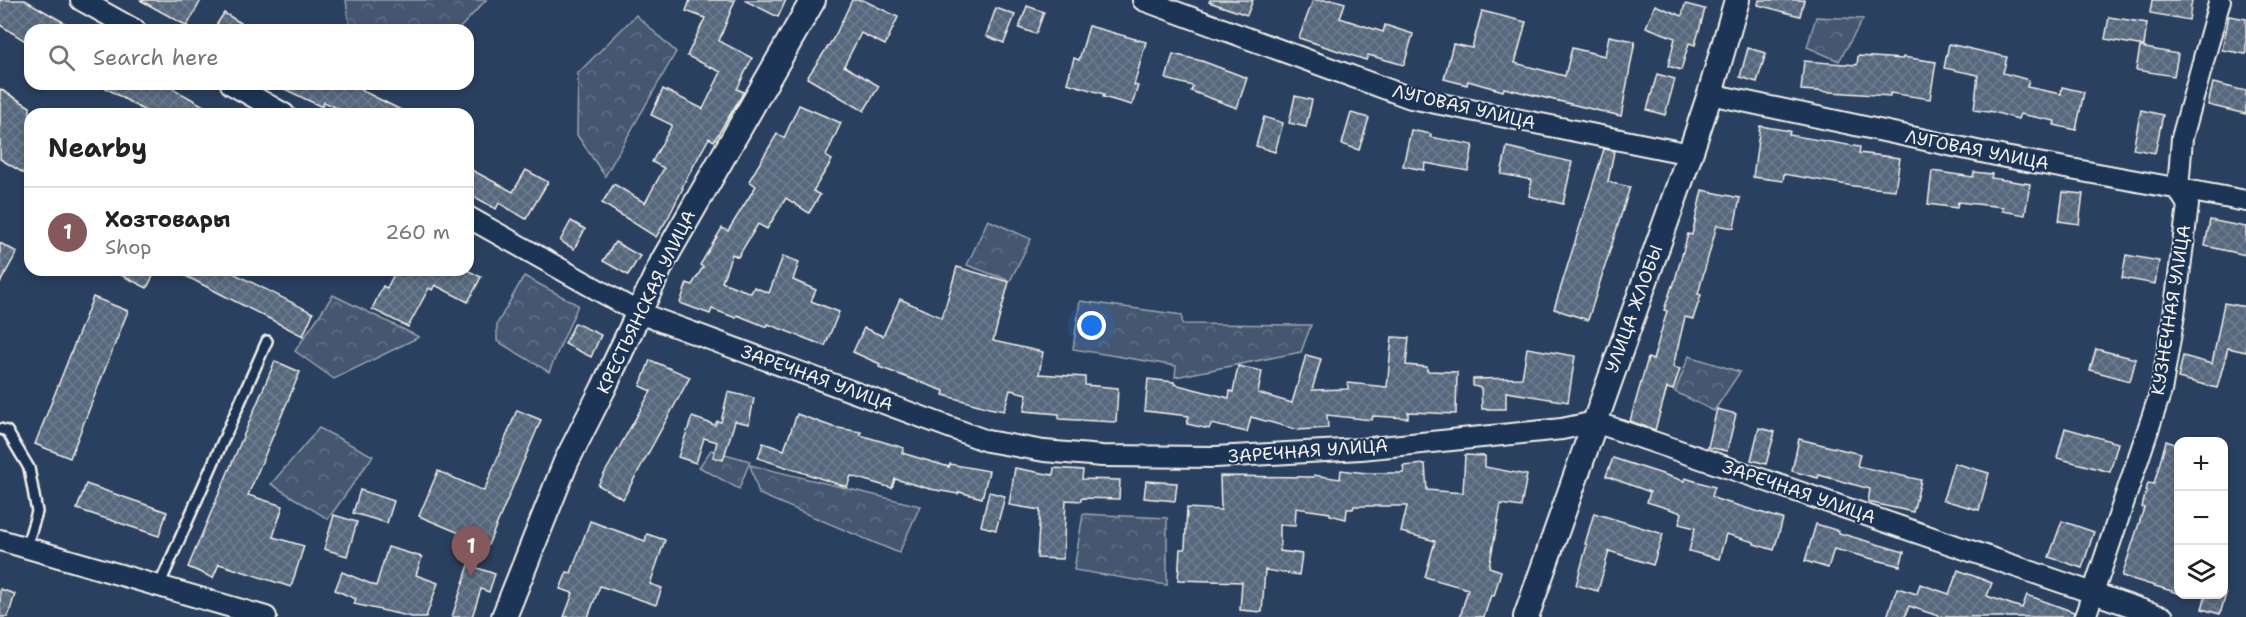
<!DOCTYPE html>
<html lang="en">
<head>
<meta charset="utf-8">
<style>
  body { margin:0; font-family:"Shantell Sans",sans-serif; background:#f2f2f2; color:#222 }
  .controls { position:absolute; right:18px; bottom:18px; display:grid; overflow:hidden; border-radius:12px; box-shadow:0 3px 9px #0003 }
  .controls button { width:54px; height:54px; display:grid; place-items:center; padding:0; border:0; border-bottom:2px solid #e0e0e0; background:#fff; color:#222; font:30px sans-serif }
  .you { position:absolute; left:1092px; top:326px; width:21px; height:21px; margin:-15px; border:4px solid #fff; border-radius:50%; background:#1a73e8; box-shadow:0 0 0 9px #1a73e833 }
  .badge { display:grid; place-items:center; width:39px; height:39px; border-radius:50%; background:#85585c; color:#fff; font-size:20px; font-weight:700 }
  .pin { position:absolute; translate:-50% -50px; filter:drop-shadow(0 2px 3px #0008) }
  .pin::after { content:''; position:absolute; top:32px; width:21px; height:18px; background:inherit; clip-path:polygon(0 0,100% 0,50% 100%) }
  .list { margin:0; padding:0; list-style:none }
  h2 { display:flex; justify-content:space-between; align-items:center; height:78px; margin:0; padding:0 24px; font-size:26px }
  h2 small { font-size:20px; font-weight:400; color:#767676 }
  .list li { display:grid; grid-template-columns:39px 1fr auto; gap:18px; align-items:center; box-sizing:border-box; height:90px; padding:0 24px; border-top:2px solid #e0e0e0 }
  .list b { display:block; font-size:22px; white-space:nowrap }
  .list p { margin:0; font-size:20px; white-space:nowrap; color:#767676 }
  .list em { font-size:20px; font-style:normal; color:#767676 }
  .icon { flex:none; width:33px; height:33px; fill:none; stroke:currentColor; stroke-width:2; stroke-linecap:round; stroke-linejoin:round }
  .map { position:relative; flex:none; width:2246px; height:617px; overflow:hidden }
  .search { position:absolute; background:#fff; box-shadow:0 3px 9px #0003; left:24px; top:24px; width:450px; height:66px; display:flex; align-items:center; gap:15px; box-sizing:border-box; padding:0 21px; border-radius:18px; color:#767676; font-size:22px }
  .panel { position:absolute; background:#fff; box-shadow:0 3px 9px #0003; left:24px; top:108px; width:450px; height:168px; border-radius:18px }
  .map>svg:first-child { display:block }
  .forest { fill:url(#forest-crowns); stroke:#9ca4ac; stroke-width:1.5 }
  .building { fill:url(#building-cross-hatch); stroke:#f4f1e8; stroke-width:1.5 }
  .lines { fill:none; stroke-linecap:round; stroke-linejoin:round }
  .service-casing { stroke:#f4f1e8; stroke-width:14 }
  .minor-casing { stroke:#f4f1e8; stroke-width:24 }
  .tertiary-casing { stroke:#f4f1e8; stroke-width:28 }
  .service { stroke:#1d3557; stroke-width:9 }
  .minor { stroke:#1d3557; stroke-width:20 }
  .tertiary { stroke:#1d3557; stroke-width:24 }
  .labels { text-anchor:middle; stroke-width:4.5; stroke-linejoin:round; paint-order:stroke }
  .street-label { font-size:18px; fill:#f4f1e8; stroke:#1d3557 }
</style>
</head>
<body>
<div class="map">
<svg width="2246" height="617" viewBox="0 0 2246 617">
  <defs>
    <pattern id="forest-crowns" width="20" height="18" patternUnits="userSpaceOnUse" patternTransform="scale(1.5)"><rect width="20" height="18" fill="#445771"/><path d="M2 6a3 3 0 1 1 6 0M12 15a3 3 0 1 1 6 0" fill="none" stroke="#607085"/></pattern>
    <pattern id="building-cross-hatch" width="8" height="8" patternUnits="userSpaceOnUse" patternTransform="scale(1.5)"><rect width="8" height="8" fill="#56677d"/><path d="M0 0l8 8M0 8l8-8" fill="none" stroke="#6f7d8f"/></pattern>
  </defs>
  <rect width="100%" height="100%" fill="#2a4060"/>
  <filter id="ink" filterUnits="userSpaceOnUse"><feTurbulence type="fractalNoise" baseFrequency=".0167" numOctaves="2"/><feDisplacementMap in="SourceGraphic" scale="12" xChannelSelector="R" yChannelSelector="G"/><feConvolveMatrix kernelMatrix="1 2 1 2 8 2 1 2 1" color-interpolation-filters="sRGB"/></filter>
  <g filter="url(#ink)">
    <g class="forest">
      <polygon points="346,0 486,0 458,30 350,30"/>
      <polygon points="636,15 676,52 605,176 577,135 578,73"/>
      <polygon points="1816,17 1863,19 1839,61 1807,47"/>
      <polygon points="988,220 1031,239 1010,281 967,265"/>
      <polygon points="524,276 578,305 549,372 497,341 497,324"/>
      <polygon points="333,295 419,337 334,379 295,351"/>
      <polygon points="1080,301 1182,315 1182,324 1311,325 1301,352 1175,377 1176,366 1073,349"/>
      <polygon points="1689,356 1740,372 1714,411 1675,392"/>
      <polygon points="319,428 373,456 328,519 271,484"/>
      <polygon points="711,450 750,461 739,489 699,467"/>
      <polygon points="750,465 920,506 899,553 759,494"/>
      <polygon points="1083,514 1167,518 1167,585 1074,570"/>
    </g>
    <g class="building">
      <polygon points="0,0 25,0 77,30 30,30 30,44 0,25"/>
      <polygon points="140,0 201,0 187,26"/>
      <polygon points="690,0 735,0 719,41 752,58 737,89 744,92 714,141 709,138 682,187 683,188 668,218 656,237 602,203 614,184 645,203 664,168 652,162 672,125 651,115 663,89 703,109 721,72 687,56 705,18 686,11"/>
      <polygon points="744,0 786,0 778,17"/>
      <polygon points="852,0 863,0 898,17 885,45 861,33 844,66 879,86 864,111 807,78 835,36"/>
      <polygon points="1210,0 1253,0 1247,15 1209,2"/>
      <polygon points="1313,0 1335,0 1345,3 1340,18 1383,32 1385,25 1413,34 1404,65 1368,55 1366,60 1299,38"/>
      <polygon points="1759,0 1804,0 1800,16 1758,5"/>
      <polygon points="2152,0 2192,0 2189,20 2150,13"/>
      <polygon points="1685,4 1705,9 1695,45 1689,43 1681,70 1668,66 1675,38 1646,27 1655,5 1682,16"/>
      <polygon points="1027,6 1044,12 1036,34 1019,28"/>
      <polygon points="996,8 1015,15 1004,43 986,36"/>
      <polygon points="1482,11 1526,22 1515,63 1565,76 1572,48 1605,56 1609,36 1635,41 1621,116 1504,88 1503,91 1468,81 1467,85 1444,79 1453,44 1472,48"/>
      <polygon points="224,13 253,30 213,30"/>
      <polygon points="2229,16 2246,19 2246,54 2222,50"/>
      <polygon points="2109,17 2147,23 2144,46 2105,39"/>
      <polygon points="1089,26 1146,42 1134,85 1138,86 1132,105 1103,97 1104,94 1067,83 1074,58 1079,60"/>
      <polygon points="1949,44 2007,57 2003,73 2029,80 2027,87 2061,94 2062,87 2084,92 2076,130 2054,125 2055,121 2020,114 2018,119 1990,111 1989,112 1974,110 1978,75 1944,68"/>
      <polygon points="2140,47 2178,54 2174,76 2136,70"/>
      <polygon points="1748,48 1766,53 1757,82 1740,77"/>
      <polygon points="1173,54 1202,61 1247,78 1237,108 1191,91 1193,86 1166,79"/>
      <polygon points="1858,56 1903,59 1903,57 1936,62 1930,99 1890,93 1890,96 1801,90 1804,61 1857,65"/>
      <polygon points="1657,74 1675,79 1665,115 1647,110"/>
      <polygon points="2213,83 2246,91 2246,114 2208,105"/>
      <polygon points="99,84 165,84 218,114 150,114"/>
      <polygon points="274,84 349,84 409,114 350,114 324,102 322,107"/>
      <polygon points="0,89 30,107 30,177 0,159"/>
      <polygon points="1295,96 1312,100 1306,127 1289,123"/>
      <polygon points="799,105 841,123 826,156 832,160 813,191 820,195 809,213 786,198 767,229 758,224 738,257 732,254 722,282 751,293 754,287 769,293 783,256 799,262 793,280 816,290 811,301 839,312 825,346 768,324 767,327 737,315 736,318 712,309 710,314 680,303 687,283 692,285 703,267 700,265 722,228 728,231 756,186 749,181 777,134 784,138"/>
      <polygon points="2141,110 2163,115 2155,153 2133,149"/>
      <polygon points="1351,113 1369,118 1359,150 1342,144"/>
      <polygon points="1264,117 1283,123 1275,152 1256,146"/>
      <polygon points="1760,126 1790,131 1789,135 1860,147 1859,153 1900,158 1895,190 1853,186 1784,174 1783,181 1753,177"/>
      <polygon points="1411,130 1431,134 1430,137 1473,145 1468,171 1425,163 1424,170 1403,166"/>
      <polygon points="1507,147 1572,162 1563,204 1529,196 1532,180 1501,174"/>
      <polygon points="1604,149 1614,151 1608,182 1630,187 1588,320 1554,309"/>
      <polygon points="468,168 513,192 526,170 548,182 526,219 499,203 496,209 468,193"/>
      <polygon points="1932,171 1973,177 1974,172 1992,174 1991,178 2030,184 2025,215 2002,211 2003,207 1958,202 1957,208 1928,204"/>
      <polygon points="1702,190 1740,198 1734,228 1717,225 1698,294 1701,295 1693,319 1685,317 1673,367 1680,369 1673,390 1667,388 1655,430 1630,421 1648,358 1653,360 1667,311 1664,310 1672,286 1673,287 1688,234 1692,235"/>
      <polygon points="2063,192 2083,194 2079,224 2059,221"/>
      <polygon points="2210,220 2246,227 2246,255 2205,246"/>
      <polygon points="571,221 585,229 574,249 560,241"/>
      <polygon points="615,242 640,256 628,275 603,261"/>
      <polygon points="0,243 17,252 0,283"/>
      <polygon points="2126,255 2159,261 2155,284 2122,278"/>
      <polygon points="957,267 1009,282 993,341 1043,352 1039,374 1085,377 1085,385 1118,388 1116,422 1059,419 1059,414 1024,411 1027,394 1010,390 1004,411 989,408 943,395 944,391 879,367 880,364 853,352 864,328 883,336 900,299 942,318"/>
      <polygon points="111,270 156,270 147,288"/>
      <polygon points="174,270 227,270 313,313 303,336"/>
      <polygon points="396,270 467,270 481,277 468,302 435,285 432,290 429,288 408,327 372,309 383,286 387,288"/>
      <polygon points="93,297 128,311 70,458 35,444"/>
      <polygon points="2224,303 2246,307 2246,352 2228,348 2217,388 2178,378 2183,356 2212,364"/>
      <polygon points="575,323 601,335 591,357 565,344"/>
      <polygon points="1392,337 1409,338 1406,365 1427,367 1427,371 1457,372 1456,414 1408,412 1408,418 1373,416 1372,420 1327,415 1328,428 1298,430 1251,417 1247,432 1211,424 1209,429 1187,424 1189,416 1145,411 1148,379 1174,382 1174,384 1229,398 1230,391 1233,392 1238,366 1262,371 1258,393 1292,403 1306,355 1321,359 1312,390 1348,389 1348,383 1387,387"/>
      <polygon points="1527,348 1575,356 1568,402 1506,392 1506,409 1482,409 1481,388 1473,386 1473,379 1522,378"/>
      <polygon points="2096,349 2136,359 2130,381 2090,370"/>
      <polygon points="650,360 690,377 623,499 598,485 651,391 640,386"/>
      <polygon points="275,361 300,372 248,495 283,506 273,537 304,546 291,587 219,564 213,578 188,567"/>
      <polygon points="728,392 754,398 749,424 735,421 723,460 713,457 717,442 704,438 696,463 678,457 692,417 715,425 717,421 721,422"/>
      <polygon points="1717,409 1736,414 1727,451 1708,447"/>
      <polygon points="517,410 541,420 488,545 419,516 438,471 484,491"/>
      <polygon points="797,414 833,427 861,432 860,435 904,448 902,453 949,467 950,464 989,471 982,498 959,492 958,494 930,489 895,479 892,488 851,476 847,487 758,458 763,443 784,450"/>
      <polygon points="1759,428 1775,432 1766,464 1751,460"/>
      <polygon points="2065,428 2118,443 2110,472 2057,458"/>
      <polygon points="1799,439 1860,454 1857,466 1921,480 1913,512 1868,502 1870,489 1819,475 1818,478 1792,471"/>
      <polygon points="2166,441 2178,445 2178,593 2122,576 2144,508 2142,507 2148,483 2154,484"/>
      <polygon points="1465,455 1485,456 1485,467 1527,475 1521,507 1501,504 1489,567 1501,571 1494,596 1491,595 1484,617 1460,617 1468,589 1425,577 1435,541 1401,532 1407,506 1354,506 1353,509 1347,509 1346,519 1330,515 1330,513 1296,508 1295,526 1280,525 1280,551 1302,554 1299,575 1265,570 1262,612 1240,610 1242,582 1178,580 1180,549 1185,549 1187,508 1221,510 1220,476 1314,477 1314,475 1340,479 1341,470 1367,473 1404,473 1403,466 1425,464 1427,490 1463,493"/>
      <polygon points="1613,458 1684,481 1685,478 1715,487 1712,496 1716,499 1783,519 1774,550 1754,544 1754,542 1726,534 1719,559 1689,551 1695,528 1679,524 1682,513 1647,502 1650,492 1606,476"/>
      <polygon points="1954,463 1989,473 1979,510 1943,500"/>
      <polygon points="1015,468 1053,475 1054,468 1083,470 1082,479 1120,480 1119,499 1081,498 1081,501 1066,500 1063,559 1037,558 1040,510 1009,505"/>
      <polygon points="1146,481 1177,483 1175,501 1144,498"/>
      <polygon points="86,484 167,512 159,536 77,509"/>
      <polygon points="360,490 394,501 387,523 353,513"/>
      <polygon points="989,492 1005,496 996,530 981,526"/>
      <polygon points="1594,513 1663,534 1653,565 1609,551 1598,591 1576,585 1587,545 1585,544"/>
      <polygon points="334,515 357,522 347,556 324,549"/>
      <polygon points="590,521 645,541 647,534 665,540 650,584 662,588 656,605 600,586 588,617 564,617 573,593 560,589 567,572 571,573"/>
      <polygon points="2062,521 2094,532 2082,568 2049,557"/>
      <polygon points="1816,524 1839,531 1839,533 1904,552 1900,566 1834,549 1828,568 1805,561"/>
      <polygon points="388,547 422,557 416,575 438,583 426,617 412,617 354,604 356,599 335,590 342,572 376,586"/>
      <polygon points="469,565 495,574 489,592 481,589 472,617 452,617"/>
      <polygon points="1958,570 1992,583 1987,596 2022,608 2027,595 2074,612 2073,617 1941,617 1909,606 1905,617 1887,617 1897,588 1917,594 1920,584 1949,594"/>
      <polygon points="0,589 15,594 8,617 0,617"/>
      <polygon points="2206,594 2226,594 2220,614 2202,609"/>
    </g>
    <g class="lines">
      <g class="service-casing">
        <g id="service">
          <polyline points="0,429 7,431 29,468 37,512 26,548"/>
          <polyline points="159,586 267,341"/>
        </g>
      </g>
      <g class="minor-casing">
        <g id="minor">
          <polyline points="81,0 135,30"/>
          <polyline points="1143,0 1411,98 1690,154"/>
          <polyline points="231,84 284,114"/>
          <polyline points="1710,94 2005,157 2246,201"/>
          <polyline points="468,217 639,313 987,441 1044,451 1102,456 1215,457 1361,449 1562,429 1595,422 2163,617"/>
          <polyline points="0,540 266,617"/>
          <polyline points="2085,617 2161,391 2174,315 2188,205 2178,189 2182,138 2220,0"/>
        </g>
      </g>
      <g class="tertiary-casing">
        <g id="tertiary">
          <polyline points="504,617 566,462 603,389 663,261 813,0"/>
          <polyline points="1526,617 1690,154 1710,94 1737,0"/>
        </g>
      </g>
      <use href="#service" class="service"/>
      <use href="#minor" class="minor"/>
      <use href="#tertiary" class="tertiary"/>
    </g>
  </g>
  <g class="labels">
    <g class="street-label">
      <text transform="translate(1464 107) rotate(13)" y="6">ЛУГОВАЯ УЛИЦА</text>
      <text transform="translate(1977 150) rotate(11)" y="6">ЛУГОВАЯ УЛИЦА</text>
      <text transform="translate(646 302) rotate(-64)" y="6">КРЕСТЬЯНСКАЯ УЛИЦА</text>
      <text transform="translate(1634 309) rotate(-70)" y="6">УЛИЦА ЖЛОБЫ</text>
      <text transform="translate(2171 310) rotate(-81)" y="6">КУЗНЕЧНАЯ УЛИЦА</text>
      <text transform="translate(817 378) rotate(20)" y="6">ЗАРЕЧНАЯ УЛИЦА</text>
      <text transform="translate(1308 451) rotate(-4)" y="6">ЗАРЕЧНАЯ УЛИЦА</text>
      <text transform="translate(1799 492) rotate(19)" y="6">ЗАРЕЧНАЯ УЛИЦА</text>
    </g>
  </g>
</svg>
<div class="controls">
<button>+</button>
<button>−</button>
<button><svg class="icon" aria-label="layers" viewBox="0 0 24 24"><path d="M12 4l9 5-9 5-9-5zM3 14l9 5 9-5"/></svg></button>
</div>
<div class="you"></div>
<div class="pin badge" style="left:471px;top:576px">1</div>
<div class="search"><svg class="icon" aria-label="search" viewBox="0 0 24 24"><circle cx="10" cy="10" r="6"/><path d="M15 15l6 6"/></svg>Search here</div>
<section class="panel">
<h2>Nearby<small></small></h2>
<ul class="list">
<li><span class="badge">1</span><div><b>Хозтовары</b><p>Shop</p></div><em>260 m</em></li>
</ul>
</section>
</div>
</body>
</html>
